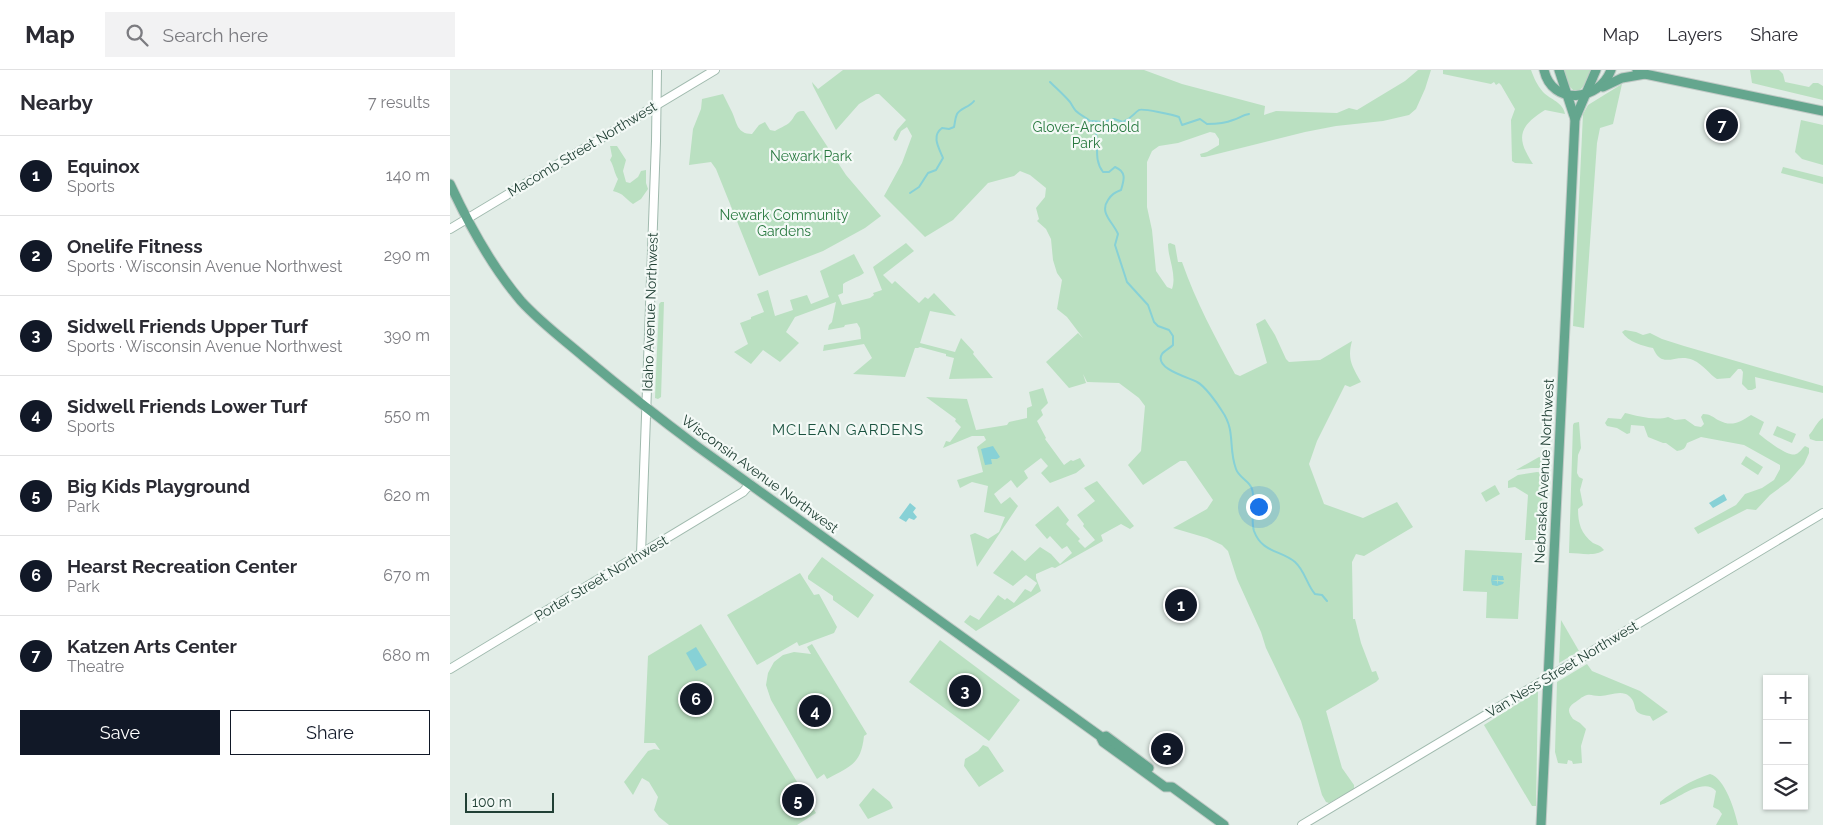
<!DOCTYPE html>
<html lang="en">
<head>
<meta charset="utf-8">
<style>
  body { margin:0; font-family:Raleway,sans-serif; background:#f2f2f3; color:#2b2b33 }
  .controls { position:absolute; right:15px; bottom:15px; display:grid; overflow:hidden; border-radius:0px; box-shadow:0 1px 4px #0004 }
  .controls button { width:45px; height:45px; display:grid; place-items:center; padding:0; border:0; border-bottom:1px solid #e1e1e2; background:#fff; color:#2b2b33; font:25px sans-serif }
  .scale { position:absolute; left:15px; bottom:12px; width:89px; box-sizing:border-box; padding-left:5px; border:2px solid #214035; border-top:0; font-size:14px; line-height:18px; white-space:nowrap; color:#214035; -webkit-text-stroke:4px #f3f9f6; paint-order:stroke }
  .you { position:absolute; left:808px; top:436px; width:18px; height:18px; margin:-12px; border:4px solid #fff; border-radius:50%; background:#1a73e8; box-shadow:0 0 0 8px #1a73e833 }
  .badge { display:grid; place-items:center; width:32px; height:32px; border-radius:50%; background:#111827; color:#fff; font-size:16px; font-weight:700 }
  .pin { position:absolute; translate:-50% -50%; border:2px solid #fff; box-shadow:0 1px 5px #0006 }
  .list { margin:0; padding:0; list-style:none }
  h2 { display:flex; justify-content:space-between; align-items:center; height:65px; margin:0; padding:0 20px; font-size:21px }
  h2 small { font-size:16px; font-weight:400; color:#7c7c81 }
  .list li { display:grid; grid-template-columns:32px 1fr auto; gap:15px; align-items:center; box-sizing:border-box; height:80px; padding:0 20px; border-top:1px solid #e1e1e2 }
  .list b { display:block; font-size:19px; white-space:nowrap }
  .list p { margin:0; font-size:16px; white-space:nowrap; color:#7c7c81 }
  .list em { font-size:16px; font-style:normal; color:#7c7c81 }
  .actions { display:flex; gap:10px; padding:15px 20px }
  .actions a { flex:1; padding:11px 0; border:1px solid #111827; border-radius:0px; text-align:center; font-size:18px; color:#111827 }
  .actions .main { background:#111827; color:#fff }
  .icon { flex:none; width:28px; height:28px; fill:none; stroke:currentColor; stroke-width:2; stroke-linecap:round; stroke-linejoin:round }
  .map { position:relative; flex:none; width:1373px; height:755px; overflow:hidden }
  header { display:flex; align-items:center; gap:30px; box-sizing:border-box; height:70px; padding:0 25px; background:#fff; border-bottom:1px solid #e1e1e2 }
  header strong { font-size:24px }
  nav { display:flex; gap:28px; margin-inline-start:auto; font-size:18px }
  .search { width:350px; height:45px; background:#f2f2f3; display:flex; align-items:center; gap:12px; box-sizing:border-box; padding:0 18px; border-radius:0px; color:#7c7c81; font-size:19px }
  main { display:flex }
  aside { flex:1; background:#fff }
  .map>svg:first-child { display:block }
  .green { fill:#bae0c1 }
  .water { fill:#87d1d6 }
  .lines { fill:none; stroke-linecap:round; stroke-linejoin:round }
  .stream { stroke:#87d1d6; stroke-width:2 }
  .secondary-casing { stroke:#a0baae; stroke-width:10 }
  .primary-casing { stroke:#c1cac6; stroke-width:11 }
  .secondary { stroke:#fff; stroke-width:8 }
  .primary { stroke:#64a68e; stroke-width:9 }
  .labels { text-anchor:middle; stroke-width:4.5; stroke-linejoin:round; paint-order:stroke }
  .park-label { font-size:14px; fill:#297940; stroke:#f3f9f6 }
  .street-label { font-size:14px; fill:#214035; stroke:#f3f9f6 }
  .neighbourhood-label { font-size:15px; letter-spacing:1px; fill:#1b5340; stroke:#f3f9f6 }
</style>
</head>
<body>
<header>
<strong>Map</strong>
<div class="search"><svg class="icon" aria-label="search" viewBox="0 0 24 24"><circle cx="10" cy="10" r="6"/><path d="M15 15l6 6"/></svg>Search here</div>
<nav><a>Map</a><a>Layers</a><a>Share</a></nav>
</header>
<main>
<aside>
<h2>Nearby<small>7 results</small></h2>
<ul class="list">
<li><span class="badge">1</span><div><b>Equinox</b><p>Sports</p></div><em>140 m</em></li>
<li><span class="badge">2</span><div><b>Onelife Fitness</b><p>Sports · Wisconsin Avenue Northwest</p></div><em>290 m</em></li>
<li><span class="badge">3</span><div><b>Sidwell Friends Upper Turf</b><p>Sports · Wisconsin Avenue Northwest</p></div><em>390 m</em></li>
<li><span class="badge">4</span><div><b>Sidwell Friends Lower Turf</b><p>Sports</p></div><em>550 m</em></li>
<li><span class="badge">5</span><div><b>Big Kids Playground</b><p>Park</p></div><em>620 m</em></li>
<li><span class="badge">6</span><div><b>Hearst Recreation Center</b><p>Park</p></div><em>670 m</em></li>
<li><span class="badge">7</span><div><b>Katzen Arts Center</b><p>Theatre</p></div><em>680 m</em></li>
</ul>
<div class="actions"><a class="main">Save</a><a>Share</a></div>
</aside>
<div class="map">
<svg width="1373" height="755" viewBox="0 0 1373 755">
  <rect width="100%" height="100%" fill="#e2ede7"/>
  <g class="green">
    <path d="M393,0H694L732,14L815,36L814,45L826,41L887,43L899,38L907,40L955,11L968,0H981L975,19L966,39L959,45L933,51L886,56L855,62L755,87H751L750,84L757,82L769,75V69L765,63L760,62L728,73L709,76L702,81L697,92V137L702,160L706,201L717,217L722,219C727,204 718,189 718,174L720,173L725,175L728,192H732C746,232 765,267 785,304L790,306L817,293L806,254L815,249L825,265L836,289L839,292L870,290L902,271C897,289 902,296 911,312L900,317L895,315L867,371L859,394L874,434L913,448L947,432L963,457L914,486L906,484L902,492L903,549H905L911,573L922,602L926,601L929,609L926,612L876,641L892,698L904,715V719L879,733L876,732L872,725L851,651L816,578L811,562L787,509L778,481L772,475L757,468L723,458L757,439L763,430L736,391H730L693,415L678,395L691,381L695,336L689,328L669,313L637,312L633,304L636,313L619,318L596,292L628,263L633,268L617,247L607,239L612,210L607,203L603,190L601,169L596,159L587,151L589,149L586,138L595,127L596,118L580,105L570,101L564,106L538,113L503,150L475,167L434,126L452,93L462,66L457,57L451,61L447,70L445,71L443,68L447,60L456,50L429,24H426L409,34L386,60L363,16L362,12L368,19Z"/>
    <path d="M993,0H1081C1084,8 1087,15 1093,22C1101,30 1113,32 1115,44L1095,40C1068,57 1066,68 1083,94L1065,93L1062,91L1061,50L1065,39L1051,15L1049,13L1046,15L1044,12L1041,14L993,4Z"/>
    <path d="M1113,0H1142C1131,26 1122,30 1113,0Z"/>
    <polygon points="1300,0 1329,0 1333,4 1335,12 1359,17 1363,13 1368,13 1373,16 1373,30 1302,13"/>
    <polygon points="1172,14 1163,54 1150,58 1147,73 1134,258 1123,256 1133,44 1138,35"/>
    <path d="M273,24C276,30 279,36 282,42C287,53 287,64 302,64L309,55L315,52L320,60L325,61C329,58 336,56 340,52C345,47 345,40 354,41L396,105L431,146L415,158L373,181L309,206L266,99L261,92L239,95L243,59L251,39L252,29Z"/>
    <polygon points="1351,50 1373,55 1373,95 1352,89 1345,82"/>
    <path d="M160,76H167L176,90L173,101L176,112L180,113L188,107L191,101L196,100V113L198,119L191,129L183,134C174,128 175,124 163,121L168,109C164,103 164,96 160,90L162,86Z"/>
    <polygon points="1333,97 1373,107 1373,114 1331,103"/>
    <path d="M456,173L464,181L433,205L442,214L445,211L469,233L475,227L478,229L484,223L506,246L480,241L470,273L505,282L511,268L524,282L523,284L543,308L499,309L504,288L496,286V284L470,277L468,278H465L455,307L403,304L422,288L414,274L373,281L374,275L411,269L410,258L407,253L395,255L394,257L378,260L379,255L382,252L386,232L345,247L336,262L349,273L330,292L313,280L301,294L284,282L298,274L290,253L301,249V247L314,242L307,224L318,220L325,246L343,240L340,230L357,225L361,234L379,227L370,201L404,184L414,203C407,208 400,209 393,214V223L388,225L392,235L420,228L424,225L423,223L432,220L423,197Z"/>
    <polygon points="211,232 214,232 211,327 208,329 205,328 209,234"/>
    <path d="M1175,260L1186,262L1193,265L1200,263L1212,269L1234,276L1373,316V323L1305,307L1306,318L1302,320H1298L1292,314L1293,302L1291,299H1288L1280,308L1267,309C1259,304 1254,295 1243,290C1225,282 1213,301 1203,278C1193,276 1178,272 1172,262Z"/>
    <polygon points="593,318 598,333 591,340 593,345 587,351 596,368 595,369 614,395 621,390 623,391 630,388 635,396 626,403 600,413 591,403 598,396 591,388 574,401 578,408 567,418 561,410 544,424 551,434 560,427 568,436 527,497 520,465 525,463 538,469 549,462 555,447 534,442 538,416 522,412 510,418 507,410 533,402 527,377 536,370 534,366 522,366 493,378 496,371 500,372 511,357 505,351 506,349 476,327 517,329 526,360 557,355 559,352 577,348 577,338 582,336 579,322"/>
    <path d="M1175,343C1187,346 1206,351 1218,347L1225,350L1235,349L1245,356L1251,357L1254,354L1251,347L1253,344C1260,344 1263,347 1268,350C1281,357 1289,353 1301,345L1314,352L1309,364C1315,369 1339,388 1346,384C1350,383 1352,378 1355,376L1359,378V383L1354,394L1339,411L1320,425L1306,440L1297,439L1248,464L1244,458L1286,435L1295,424L1312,418L1324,410L1330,399V395L1294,375L1251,367L1237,373C1235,379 1233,380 1227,381L1216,373H1213L1198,367L1194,356L1181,355L1180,363L1177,364L1167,358L1157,356L1155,353L1158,348L1171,349Z"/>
    <path d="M1373,348V371H1366L1360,369L1359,365C1364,360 1367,351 1373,348Z"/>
    <path d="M1129,352L1131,378L1128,385L1127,403L1129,407L1133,409L1130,420L1133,435L1128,439C1128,453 1131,464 1143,473C1148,475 1151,476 1154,480C1145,487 1130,483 1119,483L1123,355L1124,353Z"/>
    <polygon points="1327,356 1346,364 1342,373 1323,365"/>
    <polygon points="1296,386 1313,397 1308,405 1291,394"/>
    <polygon points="1089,387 1094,389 1094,398 1081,398 1066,400"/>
    <polygon points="1087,402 1094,403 1090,470 1075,470 1078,425 1065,417 1058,418 1058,411 1068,405"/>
    <polygon points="647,411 684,456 680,459 671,454 651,465 653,471 605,498 602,497 586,504 586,508 591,521 526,561 514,552 520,545 529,550 548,525 555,530 557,528 564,533 575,519 581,522 587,513 576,505 563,516 543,503 562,480 575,491 590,477 601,484 610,494 622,483 617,476 612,479 600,466 597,469 585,455 608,436 619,450 616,454 630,469 628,471 635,478 645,470 633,456 634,454 627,445 645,431 634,418"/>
    <polygon points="1045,415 1050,424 1036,432 1031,423"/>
    <polygon points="1015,480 1072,483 1068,549 1036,548 1037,522 1013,521"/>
    <polygon points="372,487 424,525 408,548 383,530 383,526 358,509 358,506"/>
    <polygon points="350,503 364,525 369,524 387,557 384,563 349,576 347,572 307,595 277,545"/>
    <polygon points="1111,550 1129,581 1109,593"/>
    <polygon points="251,554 366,743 347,755 219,755 209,747 204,740 208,727 199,712 192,708 183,725 174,712 198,681 204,679 210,680 205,673 194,673 198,586"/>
    <polygon points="490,570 570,630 539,671 459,612"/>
    <path d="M362,574L417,664L414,666C411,694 401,696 377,709L374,704L367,709L321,630L316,615L318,603L324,592L333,585L344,582L361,584L357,577Z"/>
    <path d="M1137,594L1142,601L1190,621L1218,642L1203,651L1200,646C1178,643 1190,636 1179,626C1171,619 1157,627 1149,626C1144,626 1141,624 1137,625C1131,627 1129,630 1124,633C1117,638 1118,642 1123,649L1130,653L1136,659L1131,676L1132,693L1123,694L1122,691L1118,690L1117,694L1108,693L1105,682L1107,612Z"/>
    <polygon points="1088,621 1086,736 1082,736 1034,655"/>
    <polygon points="533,675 538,677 554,701 529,717 514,696 515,689 528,681"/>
    <path d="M1260,704C1275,708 1285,741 1288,755H1266L1272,744L1269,740L1263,737L1266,721C1252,706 1225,732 1210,735V732C1225,720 1242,710 1260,704Z"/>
    <polygon points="423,718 440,732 443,738 418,749 409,735"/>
  </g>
  <g class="water">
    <polygon points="543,376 550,387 547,389 541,389 542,394 535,395 531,379"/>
    <polygon points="1274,424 1277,430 1263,438 1259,433"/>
    <polygon points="460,433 466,438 463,442 467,447 464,450 459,448 456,452 449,448"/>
    <polygon points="1042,505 1053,506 1054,510 1048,510 1047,505 1047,510 1041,510 1047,511 1047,515 1048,511 1054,512 1053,514 1047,516 1042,515 1041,510"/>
    <polygon points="246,577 257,595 246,601 236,583"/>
  </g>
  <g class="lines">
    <g class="stream">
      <path d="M600,12C606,18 614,25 620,32C622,35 624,39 626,41C632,47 640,48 644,56C651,72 642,88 653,102H659L665,97C677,102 674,110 671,120C664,123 662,124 658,130C649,143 663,152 668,164L665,175L677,212L698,235L704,252L708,256L719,260L723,266V275C720,278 714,281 712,284C703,299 741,308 747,312C755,316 767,333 772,341C786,361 778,378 786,399C789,408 800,411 802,419C806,432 800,448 804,461C812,483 831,480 845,492C855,501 857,515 865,524L872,525L877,531"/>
      <path d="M642,51L653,52L664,49L673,52C682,48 683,44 689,40C692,38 724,45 729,47L732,55L750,49L757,54C765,54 776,53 783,50C790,48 792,45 799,44"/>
      <path d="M460,123L469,117L478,103L486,100L493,88C489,78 481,66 492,58L499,59L504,57C505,53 505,48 507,44C510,38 520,37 524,31"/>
    </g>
    <g class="secondary-casing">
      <g id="secondary">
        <polyline points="0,159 265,0"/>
        <polyline points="191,484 206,71 207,0"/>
        <polyline points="0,599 293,422 300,414"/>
        <polyline points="852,755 1373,443"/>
      </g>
    </g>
    <g class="primary-casing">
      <g id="primary">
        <path d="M1094,0C1102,36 1149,32 1161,0"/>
        <polyline points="1187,0 1195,4 1373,41"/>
        <polyline points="1153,17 1172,8 1195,4"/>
        <polyline points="1125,49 1146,0"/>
        <path d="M0,114C19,155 42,197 71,231C90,252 113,269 134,287C171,318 209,348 248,377L650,666L653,672L715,717H722L774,755"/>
        <polyline points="652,668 656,666 699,698"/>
        <polyline points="1091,755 1125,49 1109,0"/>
      </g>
    </g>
    <use href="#secondary" class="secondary"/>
    <use href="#primary" class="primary"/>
  </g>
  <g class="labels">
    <g class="park-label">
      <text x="636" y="62">Glover-Archbold<tspan x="636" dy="16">Park</tspan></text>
      <text x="361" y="91">Newark Park</text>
      <text x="334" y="150">Newark Community<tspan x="334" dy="16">Gardens</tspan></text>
    </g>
    <g class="street-label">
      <text transform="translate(132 79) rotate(-31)" y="5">Macomb Street Northwest</text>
      <text transform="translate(200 242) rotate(-88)" y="5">Idaho Avenue Northwest</text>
      <text transform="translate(1094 401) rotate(-87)" y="5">Nebraska Avenue Northwest</text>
      <text transform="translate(310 404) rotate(36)" y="5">Wisconsin Avenue Northwest</text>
      <text transform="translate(151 508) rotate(-31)" y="5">Porter Street Northwest</text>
      <text transform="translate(1112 599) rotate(-31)" y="5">Van Ness Street Northwest</text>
    </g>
    <g class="neighbourhood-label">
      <text x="398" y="365">MCLEAN GARDENS</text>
    </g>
  </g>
</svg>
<div class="controls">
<button>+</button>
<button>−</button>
<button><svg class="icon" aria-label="layers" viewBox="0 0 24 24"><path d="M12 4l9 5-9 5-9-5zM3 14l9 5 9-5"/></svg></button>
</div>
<div class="scale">100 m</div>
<div class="you"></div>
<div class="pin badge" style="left:731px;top:535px">1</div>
<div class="pin badge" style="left:717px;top:679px">2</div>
<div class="pin badge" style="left:515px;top:621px">3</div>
<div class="pin badge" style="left:365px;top:641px">4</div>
<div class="pin badge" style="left:348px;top:730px">5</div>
<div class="pin badge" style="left:246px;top:629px">6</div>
<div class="pin badge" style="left:1272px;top:55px">7</div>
</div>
</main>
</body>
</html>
